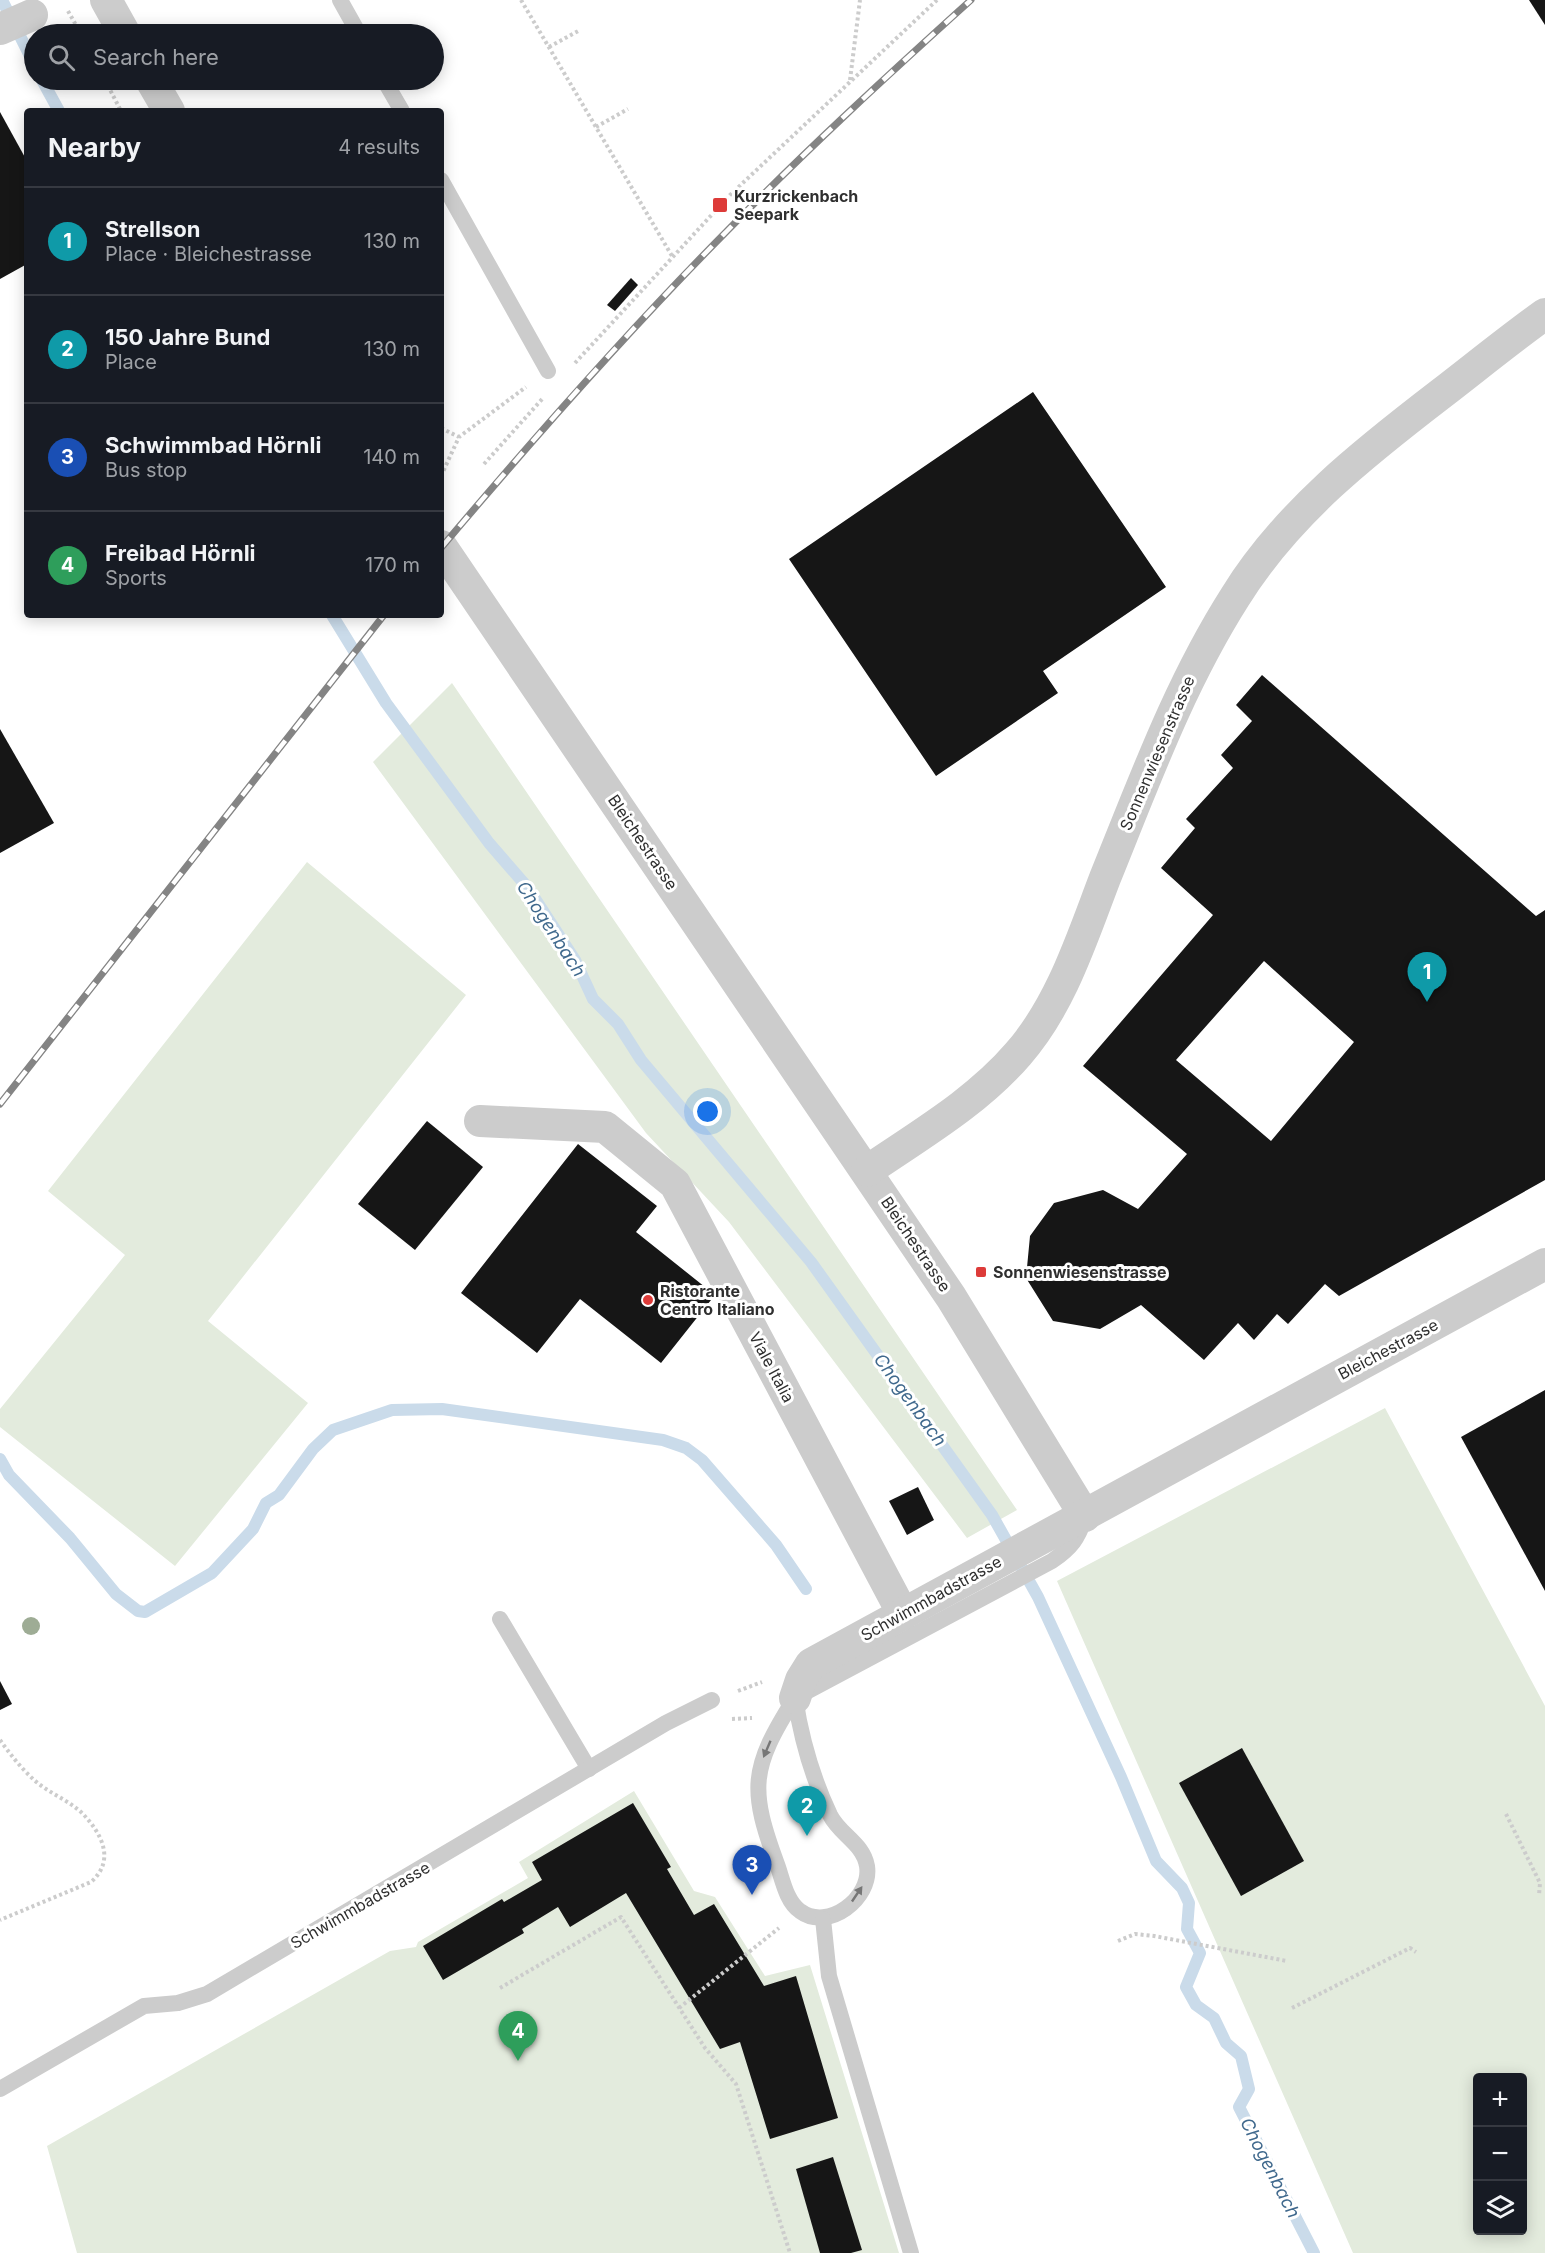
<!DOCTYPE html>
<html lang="en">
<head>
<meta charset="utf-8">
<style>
  body { margin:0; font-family:Inter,sans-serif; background:#242831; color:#f1f3f6 }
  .controls { position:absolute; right:18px; bottom:18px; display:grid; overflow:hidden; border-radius:6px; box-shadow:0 3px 15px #0003 }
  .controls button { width:54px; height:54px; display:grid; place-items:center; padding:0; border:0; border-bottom:2px solid #363941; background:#171b24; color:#f1f3f6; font:30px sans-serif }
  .you { position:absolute; left:708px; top:1112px; width:21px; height:21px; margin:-15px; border:4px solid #fff; border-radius:50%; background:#1a73e8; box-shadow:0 0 0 9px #1a73e833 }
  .badge { display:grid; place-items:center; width:39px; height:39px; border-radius:50%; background:#8c9099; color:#fff; font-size:20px; font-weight:700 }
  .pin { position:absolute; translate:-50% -50px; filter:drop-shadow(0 2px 3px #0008) }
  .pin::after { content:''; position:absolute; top:32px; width:21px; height:18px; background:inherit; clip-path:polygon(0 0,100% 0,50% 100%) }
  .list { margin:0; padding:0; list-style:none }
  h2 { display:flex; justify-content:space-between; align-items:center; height:78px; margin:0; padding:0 24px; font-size:26px }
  h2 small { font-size:20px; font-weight:400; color:#9ea1a6 }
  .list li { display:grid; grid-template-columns:39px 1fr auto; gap:18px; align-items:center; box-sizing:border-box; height:108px; padding:0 24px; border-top:2px solid #363941 }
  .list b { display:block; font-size:22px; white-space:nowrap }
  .list p { margin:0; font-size:20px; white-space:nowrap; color:#9ea1a6 }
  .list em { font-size:20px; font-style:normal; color:#9ea1a6 }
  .icon { flex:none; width:33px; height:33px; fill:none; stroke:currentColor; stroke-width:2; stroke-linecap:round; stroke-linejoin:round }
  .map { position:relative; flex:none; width:1545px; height:2253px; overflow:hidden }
  .search { position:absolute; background:#171b24; box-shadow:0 3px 15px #0003; left:24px; top:24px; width:420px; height:66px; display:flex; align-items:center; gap:15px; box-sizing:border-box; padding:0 21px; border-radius:33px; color:#9ea1a6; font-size:22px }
  .panel { position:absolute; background:#171b24; box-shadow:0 3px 15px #0003; left:24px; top:108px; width:420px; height:510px; border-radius:6px }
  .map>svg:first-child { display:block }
  .green { fill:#e3ebdd; fill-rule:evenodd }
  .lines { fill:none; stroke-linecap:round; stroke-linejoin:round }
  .stream { stroke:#cadbea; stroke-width:12 }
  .building { fill:#161616; fill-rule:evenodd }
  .path { stroke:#ccc; stroke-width:4; stroke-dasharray:3 3; stroke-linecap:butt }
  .service { stroke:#ccc; stroke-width:16 }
  .minor { stroke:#ccc; stroke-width:32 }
  .rail-casing { stroke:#848484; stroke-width:7 }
  .rail { stroke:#fff; stroke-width:4.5; stroke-dasharray:14; stroke-linecap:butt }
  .tree { fill:#9eac95 }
  .oneway { fill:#767676 }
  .poi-dot { fill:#dd3b39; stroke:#fff; stroke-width:2 }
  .labels { text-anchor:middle; stroke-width:6; stroke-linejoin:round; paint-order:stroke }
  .poi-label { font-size:16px; font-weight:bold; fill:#2f2f2f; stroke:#fff; text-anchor:start }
  .street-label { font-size:16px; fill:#2f2f2f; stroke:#fff }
  .water-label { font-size:18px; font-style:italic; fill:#40698d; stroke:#fff }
</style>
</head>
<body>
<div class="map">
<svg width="1545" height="2253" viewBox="0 0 1545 2253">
  <rect width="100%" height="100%" fill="#fff"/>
  <g class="green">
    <polygon points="452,683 1017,1510 967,1538 729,1222 646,1133 373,762"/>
    <polygon points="307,862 466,995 208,1321 308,1403 175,1566 0,1427 0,1409 125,1255 48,1191"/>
    <path d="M1385,1408L1545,1706V2253H1353L1057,1581ZM1478,2078H1522V2230H1478Z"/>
    <polygon points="634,1791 694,1891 715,1897 765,1976 810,1965 899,2253 77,2253 47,2146 390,1951 416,1947 418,1942 528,1878 519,1862"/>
  </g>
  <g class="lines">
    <g class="stream">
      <polyline points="2,0 34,64"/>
      <polyline points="42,80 59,111"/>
      <polyline points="332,615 386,703 489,843 528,888 575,960 593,999 618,1024 641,1060 811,1262 992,1515 1038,1597 1121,1777 1156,1861 1182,1888 1189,1903 1187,1929 1200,1953 1186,1987 1196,2005 1214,2018 1226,2043 1241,2056 1249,2089 1239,2107 1314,2253"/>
      <polyline points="0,1459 9,1475 70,1538 116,1594 138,1611 145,1612 212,1573 253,1529 266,1503 279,1495 313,1449 333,1430 392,1410 442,1409 663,1440 686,1448 702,1460 776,1545 806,1589"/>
    </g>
  </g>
  <g class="building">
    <polygon points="1529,0 1545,0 1545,25"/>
    <polygon points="0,112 27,161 27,264 0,279"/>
    <polygon points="631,278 638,285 615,311 607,305"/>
    <polygon points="1033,392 1166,587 1043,671 1058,693 936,776 789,559"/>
    <path d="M1262,675L1536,916L1545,910V1180L1339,1296L1325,1284L1288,1324L1277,1314L1254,1340L1238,1323L1204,1360L1141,1305L1100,1329L1053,1321L1026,1278L1030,1236L1054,1203L1103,1190L1138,1209L1187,1154L1083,1066L1213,915L1161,868L1195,828L1186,819L1233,768L1221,755L1252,721L1236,705ZM1264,961L1354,1042L1271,1141L1176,1060Z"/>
    <polygon points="0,729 54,823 0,853"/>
    <polygon points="427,1121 483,1167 415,1250 358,1204"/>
    <polygon points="578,1144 657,1206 636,1232 715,1295 661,1363 580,1299 537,1353 461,1293"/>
    <polygon points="1545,1390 1545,1591 1461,1437"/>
    <polygon points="918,1487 934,1520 907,1535 889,1501"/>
    <polygon points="0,1681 12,1704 0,1710"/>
    <polygon points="1242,1748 1304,1861 1241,1896 1179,1783"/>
    <polygon points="633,1803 671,1867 667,1869 694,1915 714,1904 764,1986 796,1976 838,2118 770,2139 740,2042 720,2049 626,1893 570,1927 558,1907 522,1929 524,1933 443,1980 423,1946 502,1899 504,1902 542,1880 532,1862"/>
    <polygon points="833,2157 862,2250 851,2253 820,2253 796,2169"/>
  </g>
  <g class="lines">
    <g class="path">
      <polyline points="521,0 672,256"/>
      <polyline points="68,11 81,34"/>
      <polyline points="549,47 580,30"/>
      <polyline points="105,80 121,111"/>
      <polyline points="850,80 860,0"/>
      <polyline points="596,127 628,109"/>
      <polyline points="575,363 730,195 937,0"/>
      <polyline points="441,428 459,437"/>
      <polyline points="484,464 544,397"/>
      <polyline points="441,476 459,437 526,387"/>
      <polyline points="738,1691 762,1682"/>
      <polyline points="732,1719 752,1718"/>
      <path d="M0,1740C10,1754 21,1768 33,1779C48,1793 69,1800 83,1814C103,1835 115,1861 91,1882L0,1920"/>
      <polyline points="1506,1814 1540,1883 1539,1895"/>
      <polyline points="1118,1941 1135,1934 1154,1936 1287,1961"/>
      <polyline points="500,1988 621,1917 705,2048 736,2084 790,2253"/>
      <polyline points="679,2008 779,1928"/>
      <polyline points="1292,2008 1410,1948 1416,1952"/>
    </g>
    <g class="service">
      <polyline points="340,0 359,34"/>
      <polyline points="384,80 402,111"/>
      <polyline points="441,180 548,371"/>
      <polyline points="500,1619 589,1769"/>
      <path d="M795,1698C801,1737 813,1779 830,1815C840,1835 863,1843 867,1866C872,1898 828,1932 800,1911C787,1902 783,1882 778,1867C749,1789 750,1769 795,1698L1052,1561C1071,1548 1079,1538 1085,1516"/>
      <polyline points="823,1919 829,1976 911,2253"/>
      <polyline points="0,2089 144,2006 178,2003 207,1994 666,1723 712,1700"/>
    </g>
    <g class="minor">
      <polyline points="106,0 125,34"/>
      <polyline points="0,29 32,15"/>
      <polyline points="151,80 169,111"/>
      <polyline points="441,546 951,1297 1085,1516"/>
      <polyline points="480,1121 605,1127 675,1184 903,1614"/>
      <path d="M867,1171C918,1136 977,1102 1018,1054C1061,1005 1082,938 1105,878C1144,782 1179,685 1235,597C1287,513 1365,452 1442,393C1477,366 1510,339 1545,314"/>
      <polyline points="795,1698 801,1680 811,1664 1545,1264"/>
    </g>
    <g class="rail-casing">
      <g id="rail">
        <path d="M441,548C533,439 627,332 727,231C805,151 888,75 971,0"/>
        <polyline points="0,1104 384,615"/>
      </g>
    </g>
    <use href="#rail" class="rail"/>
  </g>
  <circle class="tree" cx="31" cy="1626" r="9"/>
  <defs><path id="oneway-solid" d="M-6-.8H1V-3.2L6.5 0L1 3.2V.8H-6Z" transform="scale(1.5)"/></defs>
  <g class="oneway">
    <use href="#oneway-solid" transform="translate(767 1749) rotate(113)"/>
    <use href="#oneway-solid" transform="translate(857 1894) rotate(-56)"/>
  </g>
  <g class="poi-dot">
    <rect x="712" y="197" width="16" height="16" rx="3"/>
    <rect x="975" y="1266" width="12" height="12" rx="3"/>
    <circle cx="648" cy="1300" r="6"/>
  </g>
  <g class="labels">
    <g class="poi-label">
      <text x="734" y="202">Kurzrickenbach<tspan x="734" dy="18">Seepark</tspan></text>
      <text x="993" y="1278">Sonnenwiesenstrasse</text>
      <text x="660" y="1297">Ristorante<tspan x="660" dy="18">Centro Italiano</tspan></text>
    </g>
    <g class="street-label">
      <text transform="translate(1157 753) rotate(-67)" y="6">Sonnenwiesenstrasse</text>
      <text transform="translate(643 842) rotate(56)" y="6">Bleichestrasse</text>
      <text transform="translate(916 1244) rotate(56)" y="6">Bleichestrasse</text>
      <text transform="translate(1388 1349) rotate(-28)" y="6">Bleichestrasse</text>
      <text transform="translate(772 1367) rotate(62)" y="6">Viale Italia</text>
      <text transform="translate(931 1598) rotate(-29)" y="6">Schwimmbadstrasse</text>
      <text transform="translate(360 1905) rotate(-30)" y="6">Schwimmbadstrasse</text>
    </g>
    <g class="water-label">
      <text transform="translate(551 929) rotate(57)" y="6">Chogenbach</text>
      <text transform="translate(910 1400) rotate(54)" y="6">Chogenbach</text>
      <text transform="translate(1270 2168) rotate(63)" y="6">Chogenbach</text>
    </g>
  </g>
</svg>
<div class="controls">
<button>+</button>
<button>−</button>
<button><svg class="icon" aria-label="layers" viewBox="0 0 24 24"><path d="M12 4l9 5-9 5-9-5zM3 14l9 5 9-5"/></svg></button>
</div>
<div class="you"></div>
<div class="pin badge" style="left:1427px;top:1002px;background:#0f9aa8">1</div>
<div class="pin badge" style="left:807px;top:1836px;background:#0f9aa8">2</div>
<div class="pin badge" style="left:752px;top:1895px;background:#1a4fb4">3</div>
<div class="pin badge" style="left:518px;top:2061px;background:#2e9e5b">4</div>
<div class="search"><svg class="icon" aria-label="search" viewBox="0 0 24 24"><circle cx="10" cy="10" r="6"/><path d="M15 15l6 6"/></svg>Search here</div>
<section class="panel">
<h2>Nearby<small>4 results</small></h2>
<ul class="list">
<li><span class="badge" style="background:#0f9aa8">1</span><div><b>Strellson</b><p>Place · Bleichestrasse</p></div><em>130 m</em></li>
<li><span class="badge" style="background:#0f9aa8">2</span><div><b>150 Jahre Bund</b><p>Place</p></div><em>130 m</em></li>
<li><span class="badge" style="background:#1a4fb4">3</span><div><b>Schwimmbad Hörnli</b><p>Bus stop</p></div><em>140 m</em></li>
<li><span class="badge" style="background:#2e9e5b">4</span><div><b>Freibad Hörnli</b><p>Sports</p></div><em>170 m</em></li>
</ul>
</section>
</div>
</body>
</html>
